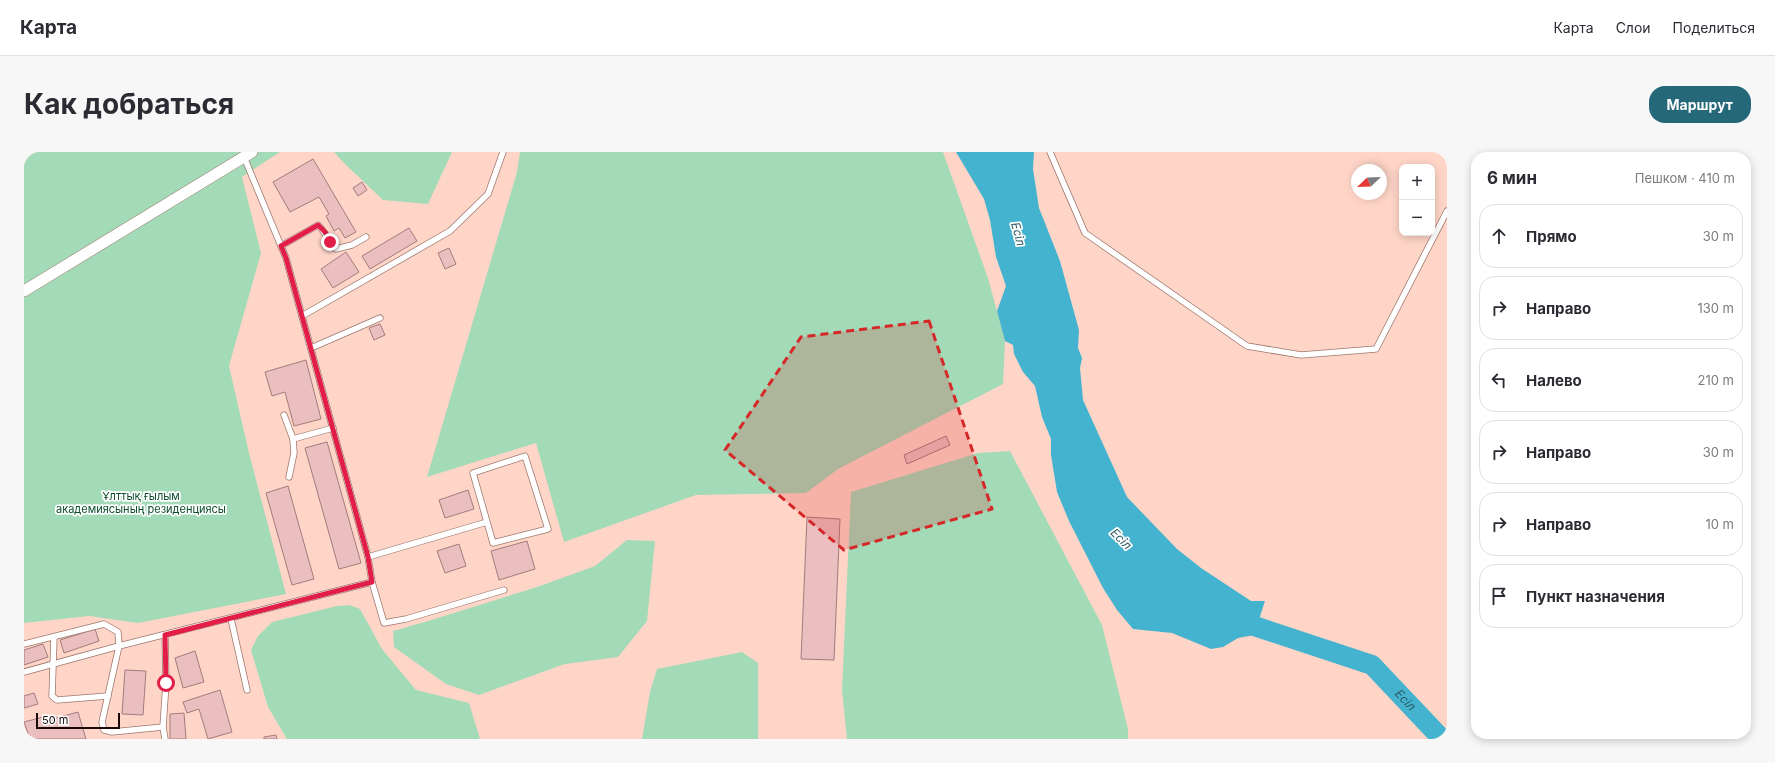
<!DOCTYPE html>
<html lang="ru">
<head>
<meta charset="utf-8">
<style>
  body { margin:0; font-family:Inter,sans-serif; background:#f7f7f7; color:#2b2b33 }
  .controls { position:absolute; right:12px; top:12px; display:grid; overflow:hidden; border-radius:8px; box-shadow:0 2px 10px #0003 }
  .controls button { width:36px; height:36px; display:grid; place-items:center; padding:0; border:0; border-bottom:1px solid #e1e1e2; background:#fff; color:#2b2b33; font:20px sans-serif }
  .compass { position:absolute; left:1327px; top:12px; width:36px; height:36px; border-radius:50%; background:#fff; box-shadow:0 2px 10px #0003; rotate:247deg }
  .scale { position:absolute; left:12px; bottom:10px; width:84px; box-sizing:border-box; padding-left:4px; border:2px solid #160906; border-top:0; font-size:11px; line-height:14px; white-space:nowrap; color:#160906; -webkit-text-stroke:3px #fff; paint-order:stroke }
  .stop { position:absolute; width:12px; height:12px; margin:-9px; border:3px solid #e11d48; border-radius:50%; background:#fff }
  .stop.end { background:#e11d48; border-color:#fff; box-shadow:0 1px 4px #0008 }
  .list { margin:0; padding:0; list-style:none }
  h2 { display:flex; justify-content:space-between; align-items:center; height:52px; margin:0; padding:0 16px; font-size:17px }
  h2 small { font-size:13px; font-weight:400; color:#7c7c81 }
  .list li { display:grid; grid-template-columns:26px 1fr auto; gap:12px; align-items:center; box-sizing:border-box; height:64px; margin:0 8px 8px; padding:0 8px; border:1px solid #e1e1e2; border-radius:16px }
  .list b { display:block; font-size:15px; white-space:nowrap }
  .list em { font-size:13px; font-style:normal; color:#7c7c81 }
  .icon { flex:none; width:22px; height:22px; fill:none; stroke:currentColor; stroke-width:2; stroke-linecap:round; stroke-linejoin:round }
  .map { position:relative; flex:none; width:1423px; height:587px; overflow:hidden; border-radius:16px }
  header { display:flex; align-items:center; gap:24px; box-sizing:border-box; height:56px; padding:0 20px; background:#fff; border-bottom:1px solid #e1e1e2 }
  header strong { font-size:19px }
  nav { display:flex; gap:22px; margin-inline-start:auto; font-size:14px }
  .intro { display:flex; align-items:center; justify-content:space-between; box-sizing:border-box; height:96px; padding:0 24px }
  h1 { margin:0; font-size:28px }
  .button { padding:10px 18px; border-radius:16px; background:#246879; color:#fff; font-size:14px; font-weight:700 }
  main { display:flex; gap:24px; padding:0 24px }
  aside { flex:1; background:#fff; border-radius:16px; box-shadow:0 2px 10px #0003 }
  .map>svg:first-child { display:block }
  .green { fill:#a3dab8 }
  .water { fill:#44b3cf }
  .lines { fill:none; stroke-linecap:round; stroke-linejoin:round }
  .river { stroke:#44b3cf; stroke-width:20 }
  .building { fill:#ebbfbf; stroke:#a47b7c }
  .lane-casing { stroke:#9d776c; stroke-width:7 }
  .street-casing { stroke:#9d776c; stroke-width:12 }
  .lane { stroke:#fff; stroke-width:5.5 }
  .street { stroke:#fff; stroke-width:11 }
  .route { stroke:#e11d48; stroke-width:5 }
  .marked { fill:#d62828; fill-opacity:0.2; stroke:#d62828; stroke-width:3; stroke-dasharray:8 5; stroke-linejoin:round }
  .labels { text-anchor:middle; stroke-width:3.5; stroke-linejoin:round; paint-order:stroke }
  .park-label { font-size:11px; fill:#0c4d2f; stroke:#fff }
  .water-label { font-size:12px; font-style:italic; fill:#2d5b67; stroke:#fff }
</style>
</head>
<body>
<header>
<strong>Карта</strong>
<nav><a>Карта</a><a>Слои</a><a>Поделиться</a></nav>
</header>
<div class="intro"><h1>Как добраться</h1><a class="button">Маршрут</a></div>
<main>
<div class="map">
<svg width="1423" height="587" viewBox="0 0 1423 587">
  <rect width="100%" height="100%" fill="#ffd5c8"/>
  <g class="green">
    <polygon points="0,0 256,0 218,25 237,101 205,214 225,301 262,442 114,471 65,464 0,471"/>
    <polygon points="310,0 428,0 404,52 359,48 321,12"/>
    <polygon points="496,0 919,0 964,126 981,189 979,232 814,317 782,341 672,343 540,390 512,291 403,325 493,20"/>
    <polygon points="986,299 1078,473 1104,577 1104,587 823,587 818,538 827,340 954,301"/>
    <polygon points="603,388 631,389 623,469 594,505 541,512 455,543 422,532 370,495 369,479 404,469 513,435 571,414"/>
    <polygon points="325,453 336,457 358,497 392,538 445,551 456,587 263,587 244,555 227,498 234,484 248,470 313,454"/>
    <polygon points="718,500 734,511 734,587 618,587 626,540 633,517"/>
  </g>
  <polygon class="water" points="932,0 1010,0 1009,17 1015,56 1036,109 1055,178 1054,196 1058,206 1056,216 1059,248 1103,345 1153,397 1177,416 1227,449 1241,449 1230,483 1214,486 1199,495 1187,497 1148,481 1109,477 1093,458 1079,436 1045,369 1033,340 1027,303 1027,287 1018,265 1011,234 999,220 990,202 989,193 981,189 973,159 982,134 972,105 966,68 960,47"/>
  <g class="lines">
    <path class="river" id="s1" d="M1206,466L1348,513L1418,587"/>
  </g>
  <g class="building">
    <polygon points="289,7 332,80 321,86 315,76 310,79 302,64 305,62 295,45 266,60 249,30"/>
    <polygon points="338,30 343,38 334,44 329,36"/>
    <polygon points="385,76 393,89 346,117 338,104"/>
    <polygon points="425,96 432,112 421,117 414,101"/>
    <polygon points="322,100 335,120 309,136 297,117"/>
    <polygon points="356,172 361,183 350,188 345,176"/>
    <polygon points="282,208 297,267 270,274 261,240 248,244 241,220"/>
    <polygon points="922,284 926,293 883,312 880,303"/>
    <polygon points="303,290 337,411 315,417 281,296"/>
    <polygon points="264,334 290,427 268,433 242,341"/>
    <polygon points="444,338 450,357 421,366 415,348"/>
    <polygon points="783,365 816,367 810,508 777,507"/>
    <polygon points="503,389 511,417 475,428 467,399"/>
    <polygon points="435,392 442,414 421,421 413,399"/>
    <polygon points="71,477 75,489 40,501 36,488"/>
    <polygon points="19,492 24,505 0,513 0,498"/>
    <polygon points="171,499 180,530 159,536 151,506"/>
    <polygon points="101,518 122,519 119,563 98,562"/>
    <polygon points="196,538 208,580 184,587 175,557 163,561 159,550"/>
    <polygon points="10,541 14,552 0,556 0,544"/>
    <polygon points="54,560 62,587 6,587 0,570 23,564 25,568"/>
    <polygon points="160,561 162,587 146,587 146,562"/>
    <polygon points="252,583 253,587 240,587 240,585"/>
  </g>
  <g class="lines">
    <g class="lane-casing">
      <g id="lane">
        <polyline points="1026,0 1061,81 1223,194 1277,203 1352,197 1423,59"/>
        <polyline points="220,5 262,106 344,405 348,430 360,471 382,467 480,438"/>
        <path d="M257,94L294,73C302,81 305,90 312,97L328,93L342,85"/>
        <polyline points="278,164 426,79 464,42 479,0"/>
        <polyline points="287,196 356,166"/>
        <polyline points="260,263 269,287"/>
        <polyline points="265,325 270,301 269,287 309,276"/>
        <polyline points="344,405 463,370 469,391 524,377 501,304 449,321 463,370"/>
        <polyline points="207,467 223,538"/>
        <polyline points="30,485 28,544 33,548 84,544"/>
        <polyline points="0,492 80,472 94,480 95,494 348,430"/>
        <polyline points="0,520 95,494 78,570 80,578 88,580 139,575"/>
        <polyline points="141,587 139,575 142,531 141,483"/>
      </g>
    </g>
    <g class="street-casing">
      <polyline id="street" points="0,139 228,0"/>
    </g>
    <use href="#lane" class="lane"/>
    <use href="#street" class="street"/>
  </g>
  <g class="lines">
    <polyline class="route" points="142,531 141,483 348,430 344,405 262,106 257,94 294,73 301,80 306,90"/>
  </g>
  <path class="marked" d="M905,169L968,357L820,398L701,298L777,185Z"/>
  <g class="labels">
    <g class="park-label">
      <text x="117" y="348">Ұлттық ғылым<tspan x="117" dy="13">академиясының резиденциясы</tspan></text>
    </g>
    <g class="water-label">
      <text transform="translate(994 82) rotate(75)" y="4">Есіл</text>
      <text transform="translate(1097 387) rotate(45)" y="4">Есіл</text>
      <text dy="4" stroke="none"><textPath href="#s1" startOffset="198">Есіл</textPath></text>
    </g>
  </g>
</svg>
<div class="controls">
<button>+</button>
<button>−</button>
</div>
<svg class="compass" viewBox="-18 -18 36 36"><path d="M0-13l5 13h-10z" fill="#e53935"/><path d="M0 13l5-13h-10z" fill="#7c7c81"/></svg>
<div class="scale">50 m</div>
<div class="stop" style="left:142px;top:531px"></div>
<div class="stop end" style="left:306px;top:90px"></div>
</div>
<aside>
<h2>6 мин<small>Пешком · 410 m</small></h2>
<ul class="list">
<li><svg class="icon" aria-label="ahead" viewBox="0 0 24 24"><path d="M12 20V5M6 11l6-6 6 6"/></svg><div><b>Прямо</b></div><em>30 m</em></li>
<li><svg class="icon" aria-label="right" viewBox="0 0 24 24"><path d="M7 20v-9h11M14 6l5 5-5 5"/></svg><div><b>Направо</b></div><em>130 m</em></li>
<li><svg class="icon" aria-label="left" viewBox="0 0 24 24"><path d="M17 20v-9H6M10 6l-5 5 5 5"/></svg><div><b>Налево</b></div><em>210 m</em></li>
<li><svg class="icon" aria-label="right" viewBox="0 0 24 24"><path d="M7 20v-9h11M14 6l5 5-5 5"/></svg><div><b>Направо</b></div><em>30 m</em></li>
<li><svg class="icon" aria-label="right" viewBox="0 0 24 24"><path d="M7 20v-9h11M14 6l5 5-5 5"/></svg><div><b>Направо</b></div><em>10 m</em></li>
<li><svg class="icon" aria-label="arrive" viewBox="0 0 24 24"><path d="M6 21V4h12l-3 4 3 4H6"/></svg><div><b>Пункт назначения</b></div></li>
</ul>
</aside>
</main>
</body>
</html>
